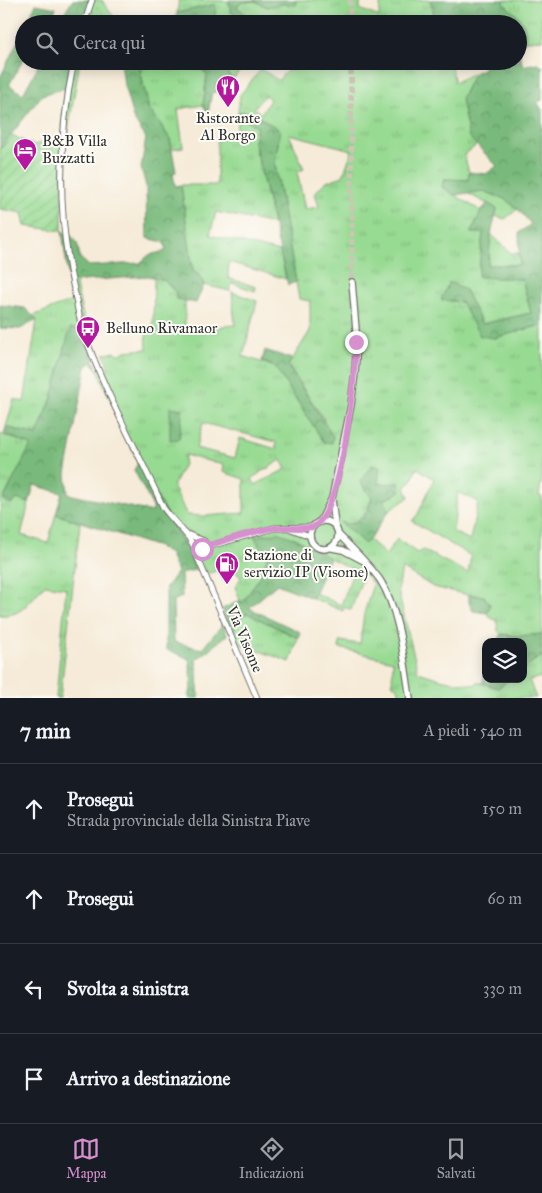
<!DOCTYPE html>
<html lang="it">
<head>
<meta charset="utf-8">
<style>
  body { margin:0; font-family:"IM FELL Great Primer",serif; background:#242831; color:#f1f3f6 }
  .controls { position:absolute; right:15px; bottom:15px; display:grid; overflow:hidden; border-radius:10px; box-shadow:0 2px 12px #0003 }
  .controls button { width:45px; height:45px; display:grid; place-items:center; padding:0; border:0; border-bottom:1px solid #363941; background:#171b24; color:#f1f3f6; font:25px sans-serif }
  .stop { position:absolute; width:15px; height:15px; margin:-11px; border:4px solid #d690ce; border-radius:50%; background:#fff }
  .stop.end { background:#d690ce; border-color:#fff; box-shadow:0 1px 5px #0008 }
  .list { margin:0; padding:0; list-style:none }
  h2 { display:flex; justify-content:space-between; align-items:center; height:65px; margin:0; padding:0 20px; font-size:21px }
  h2 small { font-size:16px; font-weight:400; color:#9ea1a6 }
  .list li { display:grid; grid-template-columns:32px 1fr auto; gap:15px; align-items:center; box-sizing:border-box; height:90px; padding:0 20px; border-top:1px solid #363941 }
  .list b { display:block; font-size:19px; white-space:nowrap }
  .list p { margin:0; font-size:16px; white-space:nowrap; color:#9ea1a6 }
  .list em { font-size:16px; font-style:normal; color:#9ea1a6 }
  .icon { flex:none; width:28px; height:28px; fill:none; stroke:currentColor; stroke-width:2; stroke-linecap:round; stroke-linejoin:round }
  .map { position:relative; flex:none; width:542px; height:698px; overflow:hidden }
  .search { position:absolute; background:#171b24; box-shadow:0 2px 12px #0003; left:15px; right:15px; top:15px; height:55px; display:flex; align-items:center; gap:12px; box-sizing:border-box; padding:0 18px; border-radius:28px; color:#9ea1a6; font-size:19px }
  .sheet { height:425px; background:#171b24 }
  nav { display:flex; justify-content:space-around; align-items:center; box-sizing:border-box; height:70px; border-top:1px solid #363941; background:#171b24; font-size:14px; color:#9ea1a6 }
  nav a { display:grid; justify-items:center; gap:2px }
  nav .on { color:#d690ce }
  .map>svg:first-child { display:block }
  .grass { fill:url(#grass-tufts); stroke:#61825e; fill-rule:evenodd }
  .forest { fill:url(#forest-crowns); stroke:#527254 }
  .park { fill:url(#park-dots); stroke:#61825e }
  .garden { fill:url(#garden-furrows); stroke:#61825e }
  .lines { fill:none; stroke-linecap:round; stroke-linejoin:round }
  .secondary-tunnel { stroke:#cdc5b5; stroke-width:5.5; stroke-dasharray:5.5 3; stroke-linecap:butt }
  .tertiary-casing { stroke:#726e68; stroke-width:7 }
  .secondary-casing { stroke:#726e68; stroke-width:8 }
  .tertiary { stroke:#fff; stroke-width:5 }
  .secondary { stroke:#fff; stroke-width:5.5 }
  .route { stroke:#d690ce; stroke-width:6 }
  .labels { text-anchor:middle; stroke-width:4; stroke-linejoin:round; paint-order:stroke }
  .poi-label { font-size:15px; fill:#2b2b2b; stroke:#fdfcf7; text-anchor:start }
  .street-label { font-size:15px; fill:#2b2b2b; stroke:#fdfcf7 }
</style>
</head>
<body>
<div class="map">
<svg width="542" height="698" viewBox="0 0 542 698">
  <defs>
    <pattern id="grass-tufts" width="24" height="20" patternUnits="userSpaceOnUse" patternTransform="scale(1.25)"><rect width="24" height="20" fill="#97da92"/><path d="M3 7l-1-3M5 7V3M7 7l1-3M15 17l-1-3M17 17v-4M19 17l1-3" fill="none" stroke="#82bb7e"/></pattern>
    <pattern id="forest-crowns" width="20" height="18" patternUnits="userSpaceOnUse" patternTransform="scale(1.25)"><rect width="20" height="18" fill="#79ba7c"/><path d="M2 6a3 3 0 1 1 6 0M12 15a3 3 0 1 1 6 0" fill="none" stroke="#639766"/></pattern>
    <pattern id="park-dots" width="8" height="8" patternUnits="userSpaceOnUse" patternTransform="scale(1.25)"><rect width="8" height="8" fill="#97da92"/><path d="M2 2h.1M6 6h.1" fill="none" stroke="#82bb7e" stroke-width="1.8" stroke-linecap="round"/></pattern>
    <pattern id="garden-furrows" width="10" height="10" patternUnits="userSpaceOnUse" patternTransform="scale(1.25)"><rect width="10" height="10" fill="#97da92"/><path d="M-1 1l2-2M0 10L10 0M9 11l2-2" fill="none" stroke="#82bb7e"/></pattern>
  </defs>
  <rect width="100%" height="100%" fill="#fdfcf7"/>
  <filter id="ink" filterUnits="userSpaceOnUse"><feTurbulence type="fractalNoise" baseFrequency=".02" numOctaves="2"/><feDisplacementMap in="SourceGraphic" scale="10" xChannelSelector="R" yChannelSelector="G"/><feConvolveMatrix kernelMatrix="1 2 1 2 8 2 1 2 1" color-interpolation-filters="sRGB"/></filter>
  <filter id="wash" filterUnits="userSpaceOnUse"><feTurbulence type="fractalNoise" baseFrequency=".0096" numOctaves="4" result="noise"/><feDisplacementMap in="SourceGraphic" scale="20" xChannelSelector="R" yChannelSelector="G"/><feGaussianBlur stdDeviation="1.12" result="paint"/><feColorMatrix in="noise" values="0 0 0 0 0 0 0 0 0 0 0 0 0 0 0 0 0 1.4 0 .05"/><feComposite in="paint" operator="in"/></filter>
  <g filter="url(#wash)">
    <rect width="100%" height="100%" fill="#f6ebd8"/>
    <g class="grass">
      <polygon points="179,0 228,1 231,12 244,24 213,24 216,9 215,5 177,13"/>
      <polygon points="294,0 360,0 360,9 379,17 381,0 430,0 437,24 307,24 300,18 295,24 288,24 275,16 269,24 257,24 237,7 240,3 255,1 267,7 296,0"/>
      <path d="M504,0H542V40L526,41C526,20 519,17 504,4Z"/>
      <path d="M73,61H80L66,142L63,139C62,113 63,86 73,61Z"/>
      <polygon points="138,61 194,61 207,75 203,105 178,109 183,147 172,149 170,139 159,122 149,110"/>
      <polygon points="215,61 248,61 233,79"/>
      <path d="M296,61H449L455,82L474,73L461,99L469,137L477,145L464,155L469,172L468,180L444,179L442,187L481,211L471,233H483L478,277L522,279L531,313L482,324L465,290L442,300L461,302L494,338L542,325V477L539,496L542,497V634L517,636L501,634L498,631L497,620L492,619L487,613L490,605L484,596L469,595L433,587L402,568L398,591L418,672L444,680L475,685L477,682L498,688L510,679H523V669L542,655V677L529,680L536,698H401L398,688L392,684L393,661L339,648L340,641L360,644L364,614L373,584L364,573L351,610L344,607L343,611L312,598L315,593L341,605L354,570L307,547L294,537L267,558L260,576L242,605L235,587L241,578L235,571L227,568L209,573L204,570H195L189,554L138,463L97,369L109,368L104,354L116,352L118,354L123,353L125,351L147,349L146,332L153,330L154,277L164,280L176,293V299L185,301V330L235,325L232,292L257,301L243,356L275,367L324,442L323,418L288,366L310,331V301L299,299L275,165L280,130L250,112H238L240,95L261,69L278,80ZM265,95L270,100L261,114L254,108ZM289,134L352,150L343,176L325,182L315,193L319,207L305,209L297,172L304,169ZM170,408L183,410L179,438ZM203,423L276,442V449L240,438L235,458L196,448ZM185,455L224,465L223,472L244,479V513L205,516L187,515L173,486L184,464ZM281,460L286,469L255,485L252,478ZM417,468L434,479L418,514L412,521L471,556L468,573L423,550L417,553L397,539L386,555L369,540L365,543L342,523C356,527 365,517 369,505C371,501 373,503 372,498C370,493 363,486 360,481L377,485L399,483L394,496L384,500L389,511L409,497L405,488L411,482ZM458,492L478,502L470,540L453,532Z"/>
      <polygon points="237,120 245,120 257,127 254,141 273,224 216,212 210,235 280,252 286,279 229,262 228,278 256,287 255,291 232,283 230,291 204,285 199,275 193,272 181,185 217,185 217,139 236,137"/>
      <polygon points="483,191 505,199 518,209 505,219 495,216 497,209 467,193"/>
      <polygon points="491,234 511,253 519,253 520,265 488,265"/>
      <polygon points="75,281 87,333 71,328 52,398 37,436 6,427 14,399 24,402 37,320 32,316 72,301 69,282"/>
      <path d="M0,434L32,445L3,499H17L29,503L21,535L48,543L56,514L80,523L60,698H56L66,588L45,585C30,599 24,617 0,615Z"/>
      <path d="M247,613L298,638L290,662L235,642L232,632C239,626 235,620 247,613Z"/>
    </g>
    <g class="forest">
      <polygon points="73,0 93,0 85,24 61,24 66,10"/>
      <polygon points="229,0 296,0 296,5 283,4 267,7 255,1 240,3 237,7 257,24 244,24 231,12"/>
      <path d="M430,0H504V4C519,17 526,20 526,41L518,42V24H437Z"/>
      <polygon points="36,4 56,8 49,24 26,24"/>
      <polygon points="215,4 216,9 213,24 204,24 205,16 188,21 187,24 153,24 176,17 177,13"/>
      <polygon points="24,28 24,58 9,85 23,94 41,61 73,61 68,73 66,88 42,95 0,149 0,78"/>
      <polygon points="518,49 523,66 537,63 542,66 542,100 537,102 542,110 542,325 494,338 480,336 461,302 441,300 449,282 465,290 482,324 531,313 522,279 478,277 483,233 471,233 481,211 488,203 497,209 491,234 488,265 520,265 519,233 531,224 518,209 505,199 483,191 454,195 442,187 444,179 468,180 469,172 486,174 497,166 469,137 461,99 474,73 485,68 483,61 518,61"/>
      <path d="M121,61H138L149,110L159,122L170,139L176,172L173,173L175,186L181,185L193,271L199,275L204,285L196,303L176,299V293L164,280L148,276L69,282L62,231C78,239 77,241 80,258L89,266L140,263L149,255L165,251L166,247L163,242L147,238L146,186L141,168L146,138L133,118L124,85Z"/>
      <polygon points="194,61 215,61 233,79 228,85 226,94 212,92 208,113 203,105 207,75"/>
      <polygon points="238,112 250,112 280,130 275,165 296,282 288,285 254,141 257,127 245,120 237,120"/>
      <polygon points="0,305 25,308 37,320 20,329 0,328"/>
      <path d="M70,328L87,333L97,369L92,362L86,367L66,474L68,494L153,512V507L134,470L138,463L189,554L195,570L181,573L182,597L173,601L174,642L202,649L221,626L222,621L227,635C216,643 208,653 196,659L199,698H189L192,682L189,659L166,649V587L177,572L170,554L158,547L56,514L62,493L34,485L29,503L17,499L11,504L3,500L31,445L4,434L6,427L37,435L52,398Z"/>
      <polygon points="265,350 292,359 288,366 333,436 332,443 324,442 275,367 262,361"/>
      <polygon points="170,407 183,409 179,439 170,440"/>
      <path d="M372,465L380,467L378,484L399,483L401,491L384,500L389,511C382,520 373,537 365,544L340,522C348,525 354,524 360,518H364L366,511L369,509L370,501H372V498L360,481Z"/>
      <path d="M279,533C298,538 313,549 330,558L312,598L277,584L249,608L300,632L298,638L247,613C235,620 239,626 231,632L222,609L241,600L242,604L260,576L267,558L254,536Z"/>
      <polygon points="469,595 484,596 490,605 487,613 473,611 469,603"/>
      <polygon points="501,634 517,636 542,634 542,659 541,656 523,669 523,642 498,642"/>
      <polygon points="486,672 486,679 510,679 498,688 482,683"/>
    </g>
    <polygon class="park" points="93,0 102,0 106,7 120,24 85,24"/>
    <polygon class="garden" points="11,135 33,145 63,139 62,231 25,226 22,213 0,209 0,149"/>
  </g>
  <g filter="url(#ink)">
    <g class="lines">
      <g class="secondary-tunnel">
        <polyline points="350,0 350,24"/>
        <polyline points="351,61 352,282"/>
      </g>
      <g class="tertiary-casing">
        <g id="tertiary">
          <polyline points="84,24 92,0"/>
          <path d="M74,61C58,138 57,218 75,294C77,305 79,317 82,327C103,390 136,447 163,507C174,524 193,536 197,556L257,698"/>
          <polyline points="291,529 310,536"/>
          <path d="M187,534L204,541C206,547 200,552 200,559"/>
          <polyline points="203,548 274,528 313,527"/>
        </g>
      </g>
      <g class="secondary-casing">
        <g id="secondary">
          <polyline points="332,500 335,525"/>
          <circle cx="324" cy="535" r="14"/>
          <polyline points="320,522 332,498 351,405 355,373 357,342 352,282"/>
          <path d="M339,535C353,549 368,563 380,580C400,611 404,661 410,698"/>
          <polyline points="332,548 343,550 362,560"/>
        </g>
      </g>
      <use href="#tertiary" class="tertiary"/>
      <use href="#secondary" class="secondary"/>
    </g>
  </g>
  <g class="lines" filter="url(#ink)">
    <path class="route" d="M202,549C216,542 259,530 275,528C283,527 308,529 313,527C343,513 355,375 356,342"/>
  </g>
  <defs>
    <g id="restaurant-pin" transform="scale(1.25)"><path d="M0 17L-7.5 6A9.5 9.5 0 1 1 7.5 6Z" fill="#b5179e" stroke="#fdfcf7"/><path d="M-5-6h1v4h1v-4h1v4h1v-4h1v5L-1.5 .5V6h-2V.5L-5-1ZM5-6V6H3V1.5H1.5Q1.5-4 5-6Z" fill="#fff"/></g>
    <g id="hotel-pin" transform="scale(1.25)"><path d="M0 17L-7.5 6A9.5 9.5 0 1 1 7.5 6Z" fill="#b5179e" stroke="#fdfcf7"/><path d="M-6-4.5h1.5V1H6V5H4.5V3h-9V5H-6ZM-4 0a1.8 1.8 0 1 1 3.6 0ZM.5 0V-2.5h3Q6-2.5 6 0Z" fill="#fff"/></g>
    <g id="bus-pin" transform="scale(1.25)"><path d="M0 17L-7.5 6A9.5 9.5 0 1 1 7.5 6Z" fill="#b5179e" stroke="#fdfcf7"/><path d="M-5-6H5V4H4V6H2V4H-2V6H-4V4H-5ZM-3.5-4V0h7V-4ZM-3.5 1.2v1.5H-2V1.2ZM2 1.2v1.5H3.5V1.2Z" fill="#fff"/></g>
    <g id="fuel-pin" transform="scale(1.25)"><path d="M0 17L-7.5 6A9.5 9.5 0 1 1 7.5 6Z" fill="#b5179e" stroke="#fdfcf7"/><path d="M-5.5-6h7V0h2V4h1.3V-2.5L3-4.5l.8-.8L6-3V5H2.5V1h-1V6h-7ZM-4.2-4.7v3.2H.2V-4.7Z" fill="#fff"/></g>
  </defs>
  <g fill-rule="evenodd">
    <use href="#restaurant-pin" x="228" y="87"/>
    <use href="#hotel-pin" x="25" y="150"/>
    <use href="#bus-pin" x="88" y="328"/>
    <use href="#fuel-pin" x="227" y="564"/>
  </g>
  <g class="labels">
    <g class="poi-label">
      <text x="228" y="123" text-anchor="middle">Ristorante<tspan x="228" dy="17">Al Borgo</tspan></text>
      <text x="42" y="146">B&amp;B Villa<tspan x="42" dy="17">Buzzatti</tspan></text>
      <text x="106" y="333">Belluno Rivamaor</text>
      <text x="244" y="560">Stazione di<tspan x="244" dy="17">servizio IP (Visome)</tspan></text>
    </g>
    <g class="street-label">
      <text transform="translate(245 639) rotate(67)" y="5">Via Visome</text>
    </g>
  </g>
</svg>
<div class="controls">
<button><svg class="icon" aria-label="layers" viewBox="0 0 24 24"><path d="M12 4l9 5-9 5-9-5zM3 14l9 5 9-5"/></svg></button>
</div>
<div class="stop" style="left:202px;top:549px"></div>
<div class="stop end" style="left:356px;top:342px"></div>
<div class="search"><svg class="icon" aria-label="search" viewBox="0 0 24 24"><circle cx="10" cy="10" r="6"/><path d="M15 15l6 6"/></svg>Cerca qui</div>
</div>
<section class="sheet">
<h2>7 min<small>A piedi · 540 m</small></h2>
<ul class="list">
<li><svg class="icon" aria-label="ahead" viewBox="0 0 24 24"><path d="M12 20V5M6 11l6-6 6 6"/></svg><div><b>Prosegui</b><p>Strada provinciale della Sinistra Piave</p></div><em>150 m</em></li>
<li><svg class="icon" aria-label="ahead" viewBox="0 0 24 24"><path d="M12 20V5M6 11l6-6 6 6"/></svg><div><b>Prosegui</b></div><em>60 m</em></li>
<li><svg class="icon" aria-label="left" viewBox="0 0 24 24"><path d="M17 20v-9H6M10 6l-5 5 5 5"/></svg><div><b>Svolta a sinistra</b></div><em>330 m</em></li>
<li><svg class="icon" aria-label="arrive" viewBox="0 0 24 24"><path d="M6 21V4h12l-3 4 3 4H6"/></svg><div><b>Arrivo a destinazione</b></div></li>
</ul>
</section>
<nav>
<a class="on"><svg class="icon" aria-label="map" viewBox="0 0 24 24"><path d="M3 6l6-2 6 2 6-2v14l-6 2-6-2-6 2zM9 4v14M15 6v14"/></svg>Mappa</a>
<a><svg class="icon" aria-label="directions" viewBox="0 0 24 24"><path d="M12 3l9 9-9 9-9-9zM9 14v-3h6M13 9l2 2-2 2"/></svg>Indicazioni</a>
<a><svg class="icon" aria-label="saved" viewBox="0 0 24 24"><path d="M7 4h10v16l-5-4-5 4z"/></svg>Salvati</a>
</nav>
</body>
</html>
